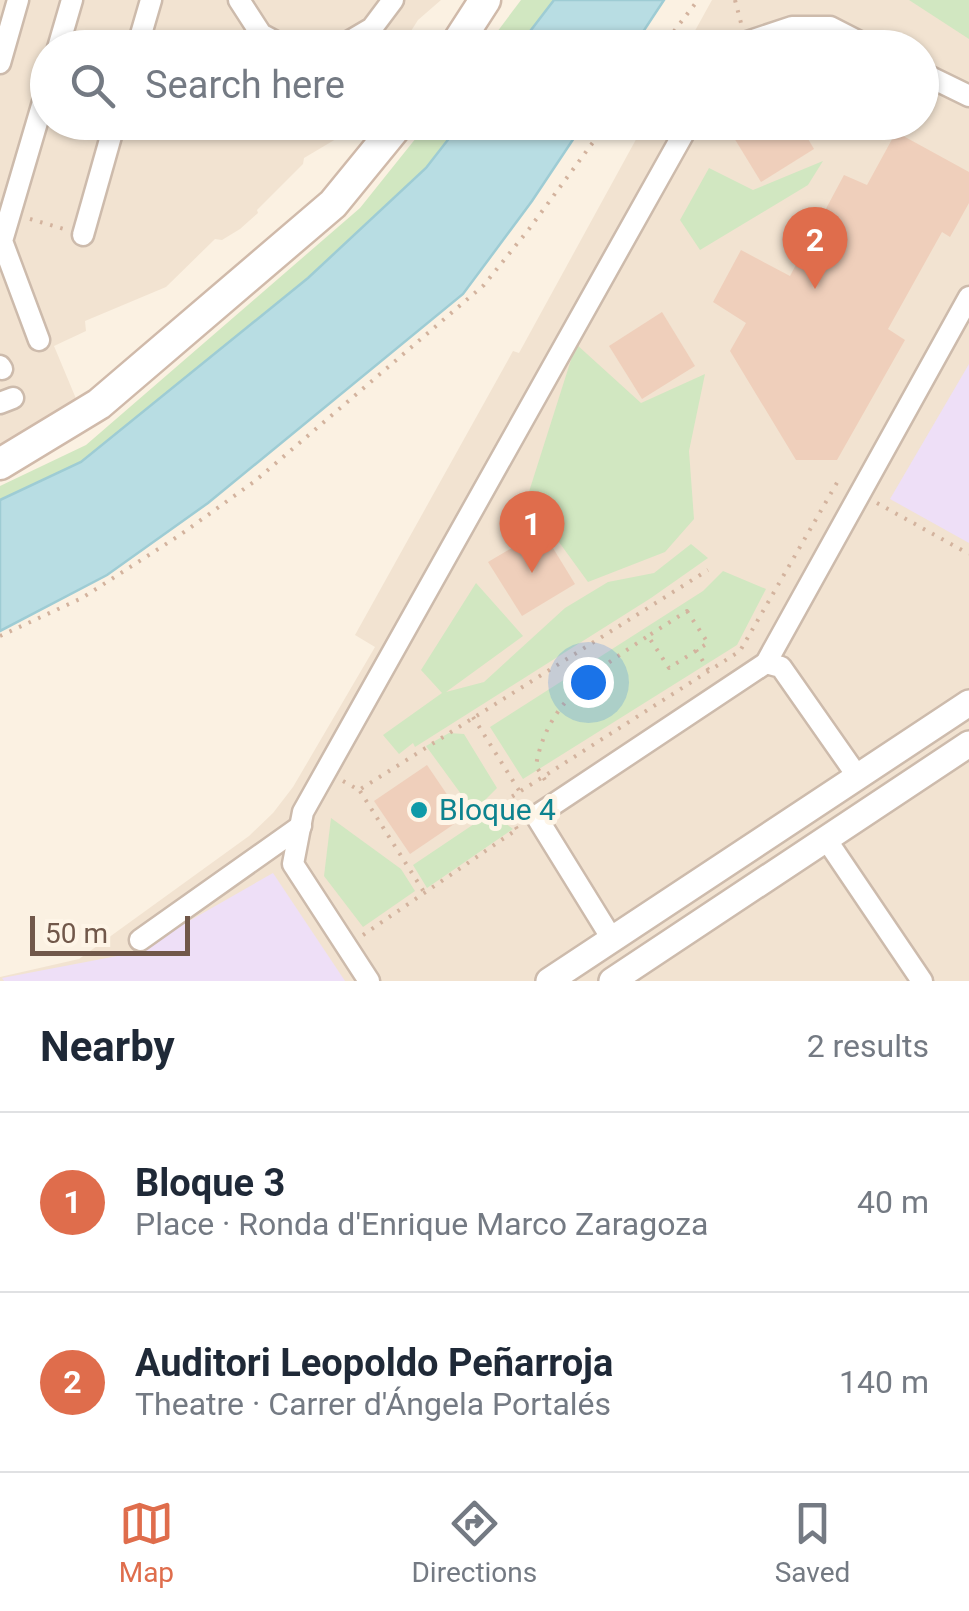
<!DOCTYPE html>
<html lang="en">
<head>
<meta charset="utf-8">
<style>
  body { margin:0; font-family:Roboto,sans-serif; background:#f6f6f7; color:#1f2937 }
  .scale { position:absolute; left:30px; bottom:25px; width:160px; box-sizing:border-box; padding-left:10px; border:5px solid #71584a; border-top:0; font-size:28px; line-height:35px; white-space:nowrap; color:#71584a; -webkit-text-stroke:8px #fef5e7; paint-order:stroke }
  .you { position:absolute; left:588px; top:682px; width:35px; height:35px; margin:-25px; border:8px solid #fff; border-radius:50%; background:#1a73e8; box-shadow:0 0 0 15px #1a73e833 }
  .badge { display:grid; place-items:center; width:65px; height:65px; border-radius:50%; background:#df6d4c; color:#fff; font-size:32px; font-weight:700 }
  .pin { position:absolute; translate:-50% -82px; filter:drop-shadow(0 2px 5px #0008) }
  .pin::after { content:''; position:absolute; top:52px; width:35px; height:30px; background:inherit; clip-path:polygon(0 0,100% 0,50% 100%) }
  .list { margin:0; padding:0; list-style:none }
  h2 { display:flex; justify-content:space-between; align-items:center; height:130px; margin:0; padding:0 40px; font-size:42px }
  h2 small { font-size:32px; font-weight:400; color:#747a83 }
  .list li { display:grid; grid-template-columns:65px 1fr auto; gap:30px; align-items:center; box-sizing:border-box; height:180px; padding:0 40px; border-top:2px solid #e0e1e3 }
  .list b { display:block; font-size:38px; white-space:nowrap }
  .list p { margin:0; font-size:32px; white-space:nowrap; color:#747a83 }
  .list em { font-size:32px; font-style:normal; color:#747a83 }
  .icon { flex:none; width:55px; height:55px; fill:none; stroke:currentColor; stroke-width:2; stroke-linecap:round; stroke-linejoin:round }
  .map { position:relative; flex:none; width:969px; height:981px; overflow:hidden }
  .search { position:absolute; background:#fff; box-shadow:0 2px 8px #0004; left:30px; right:30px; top:30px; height:110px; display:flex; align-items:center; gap:25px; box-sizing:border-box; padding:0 35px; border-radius:55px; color:#747a83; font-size:38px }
  .sheet { height:490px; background:#fff }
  nav { display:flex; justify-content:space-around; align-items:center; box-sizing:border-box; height:140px; border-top:2px solid #e0e1e3; background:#fff; font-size:28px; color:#747a83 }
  nav a { display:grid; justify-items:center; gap:5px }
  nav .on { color:#df6d4c }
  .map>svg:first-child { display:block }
  .residential { fill:#f2e3d1 }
  .education { fill:#eedff7 }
  .green { fill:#d1e7c1 }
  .water { fill:#b8dde3; stroke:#9eccd4; stroke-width:2.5 }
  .building { fill:#efcfbb }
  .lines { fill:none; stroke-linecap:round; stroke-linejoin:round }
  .minor-casing { stroke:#cdbbac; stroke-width:25 }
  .tertiary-casing { stroke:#cdbbac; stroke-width:30 }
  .secondary-casing { stroke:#d0baaa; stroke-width:35 }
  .path { stroke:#d3b39e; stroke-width:4; stroke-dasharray:2.5 8; stroke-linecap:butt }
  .minor { stroke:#fff; stroke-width:20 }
  .tertiary { stroke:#fff; stroke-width:25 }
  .secondary { stroke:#fff; stroke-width:30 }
  .culture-dot { fill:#0f9aa8; stroke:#fef5e7; stroke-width:4 }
  .labels { text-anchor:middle; stroke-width:10; stroke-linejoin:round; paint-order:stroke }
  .culture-label { font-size:30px; fill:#0d838f; stroke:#fef5e7; text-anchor:start }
</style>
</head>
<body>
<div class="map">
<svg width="969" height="981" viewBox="0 0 969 981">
  <rect width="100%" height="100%" fill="#fbf1e2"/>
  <g class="residential">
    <polygon points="0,0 441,0 418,20 401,47 48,48 48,122 352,123 336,139 304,158 303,164 257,210 258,213 240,229 222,240 215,239 166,287 85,321 86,331 54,346 77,401 0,447"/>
    <polygon points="712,0 969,0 969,981 0,981 0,977 79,959 249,836 273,813 293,787 375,647 355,635 513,351 519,353 645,123 922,122 922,48 686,47"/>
  </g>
  <g class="education">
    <polygon points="969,364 969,543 890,499"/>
    <polygon points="273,873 345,981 4,981 2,978 133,953"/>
  </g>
  <g class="green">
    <polygon points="521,0 554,0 518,47 485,48"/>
    <polygon points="909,0 969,0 969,39"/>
    <polygon points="428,123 461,123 426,168 308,278 81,462 0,500 0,486 86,445 360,208"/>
    <polygon points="823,161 808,185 700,250 680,220 709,168 753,190"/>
    <polygon points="576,344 641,403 705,374 689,451 694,519 665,552 588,582 527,498"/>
    <polygon points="691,544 708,558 651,598 415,747 413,743 399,754 383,735 442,693 421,670 476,583 523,636 446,692 484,682 565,608 608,582 654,573"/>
    <polygon points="723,571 766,589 737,645 523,779 490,727 703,591"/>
    <polygon points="449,733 464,734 497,788 485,800 492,813 513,829 427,888 413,865 480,820 426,746"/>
    <polygon points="331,818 401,869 415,891 363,927 324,876"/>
  </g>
  <g class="water">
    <polygon points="554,0 664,0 633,47 518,47"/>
    <polygon points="461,123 584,123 532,201 463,294 208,503 107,575 0,631 0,500 81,462 308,278 426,168"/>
  </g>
  <g class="building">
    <polygon points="736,122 798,122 814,149 761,182 728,128"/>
    <polygon points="896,132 969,172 969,203 950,237 942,232 888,329 905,340 837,460 796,460 730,351 746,323 713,302 741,250 790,276 844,175 867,185"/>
    <polygon points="662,312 695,366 642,399 609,346"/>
    <polygon points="542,530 575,584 522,616 488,562"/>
    <polygon points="427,765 463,818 410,854 374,801"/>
  </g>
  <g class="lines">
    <g class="minor-casing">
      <g id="minor">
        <polyline points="239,0 261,34 287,48"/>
        <polyline points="58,48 72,0"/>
        <polyline points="137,48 151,0"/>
        <polyline points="338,48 372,28 393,0"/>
        <polyline points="742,48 747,42 792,27 830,27 871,48"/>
        <polyline points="0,63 18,0"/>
        <polyline points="922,73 969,96"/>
        <polyline points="83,235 115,122"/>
        <polyline points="39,340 2,241 48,85"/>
        <polyline points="0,366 2,369"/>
        <polyline points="0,403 13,398"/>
        <polyline points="766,663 781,667 858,777"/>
        <polyline points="826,839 922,981"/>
        <polyline points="612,939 536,816 766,663 969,297"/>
        <polyline points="140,940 301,826"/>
        <polyline points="369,981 293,864 303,812 690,122"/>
      </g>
    </g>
    <g class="tertiary-casing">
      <g id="tertiary">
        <polyline points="549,981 969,703"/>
        <polyline points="612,981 969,744"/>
      </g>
    </g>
    <g class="secondary-casing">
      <g id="secondary">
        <polyline points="454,48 485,0"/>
        <polyline points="0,464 99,404 333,204 400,122"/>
      </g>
    </g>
    <g class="path">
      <polyline points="735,0 741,23"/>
      <polyline points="661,48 698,0"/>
      <polyline points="30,219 64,229"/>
      <polyline points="877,503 969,554"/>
      <polygon points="687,611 708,643 669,668 648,636"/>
      <polyline points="0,636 82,598 180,535 255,481 484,285 529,229 608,122"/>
      <polyline points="696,650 709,671"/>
      <polyline points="473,717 520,792"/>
      <path d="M545,780L536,766C546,702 598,669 648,636"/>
      <polyline points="343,781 359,790 708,570"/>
      <polyline points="360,791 424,892"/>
      <polyline points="517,829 502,803 740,651 838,481 843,484"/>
      <polyline points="363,935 516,830"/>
    </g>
    <use href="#minor" class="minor"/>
    <use href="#tertiary" class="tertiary"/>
    <use href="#secondary" class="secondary"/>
  </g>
  <circle class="culture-dot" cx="419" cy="810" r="10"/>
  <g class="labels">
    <g class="culture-label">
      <text x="439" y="820">Bloque 4</text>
    </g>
  </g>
</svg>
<div class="scale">50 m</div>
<div class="you"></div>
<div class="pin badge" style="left:532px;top:573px">1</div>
<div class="pin badge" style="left:815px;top:289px">2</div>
<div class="search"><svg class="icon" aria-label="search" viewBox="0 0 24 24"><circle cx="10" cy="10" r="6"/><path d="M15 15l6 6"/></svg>Search here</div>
</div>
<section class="sheet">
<h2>Nearby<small>2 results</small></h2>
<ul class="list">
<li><span class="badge">1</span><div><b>Bloque 3</b><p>Place · Ronda d'Enrique Marco Zaragoza</p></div><em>40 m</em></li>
<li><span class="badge">2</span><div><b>Auditori Leopoldo Peñarroja</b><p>Theatre · Carrer d'Ángela Portalés</p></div><em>140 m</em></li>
</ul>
</section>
<nav>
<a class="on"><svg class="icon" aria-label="map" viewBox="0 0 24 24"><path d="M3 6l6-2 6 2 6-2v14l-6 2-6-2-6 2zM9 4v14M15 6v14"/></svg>Map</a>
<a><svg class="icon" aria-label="directions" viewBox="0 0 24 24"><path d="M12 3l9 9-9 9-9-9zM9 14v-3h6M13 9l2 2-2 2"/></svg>Directions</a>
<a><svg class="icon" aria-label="saved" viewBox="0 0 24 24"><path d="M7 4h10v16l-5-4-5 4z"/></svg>Saved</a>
</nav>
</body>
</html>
